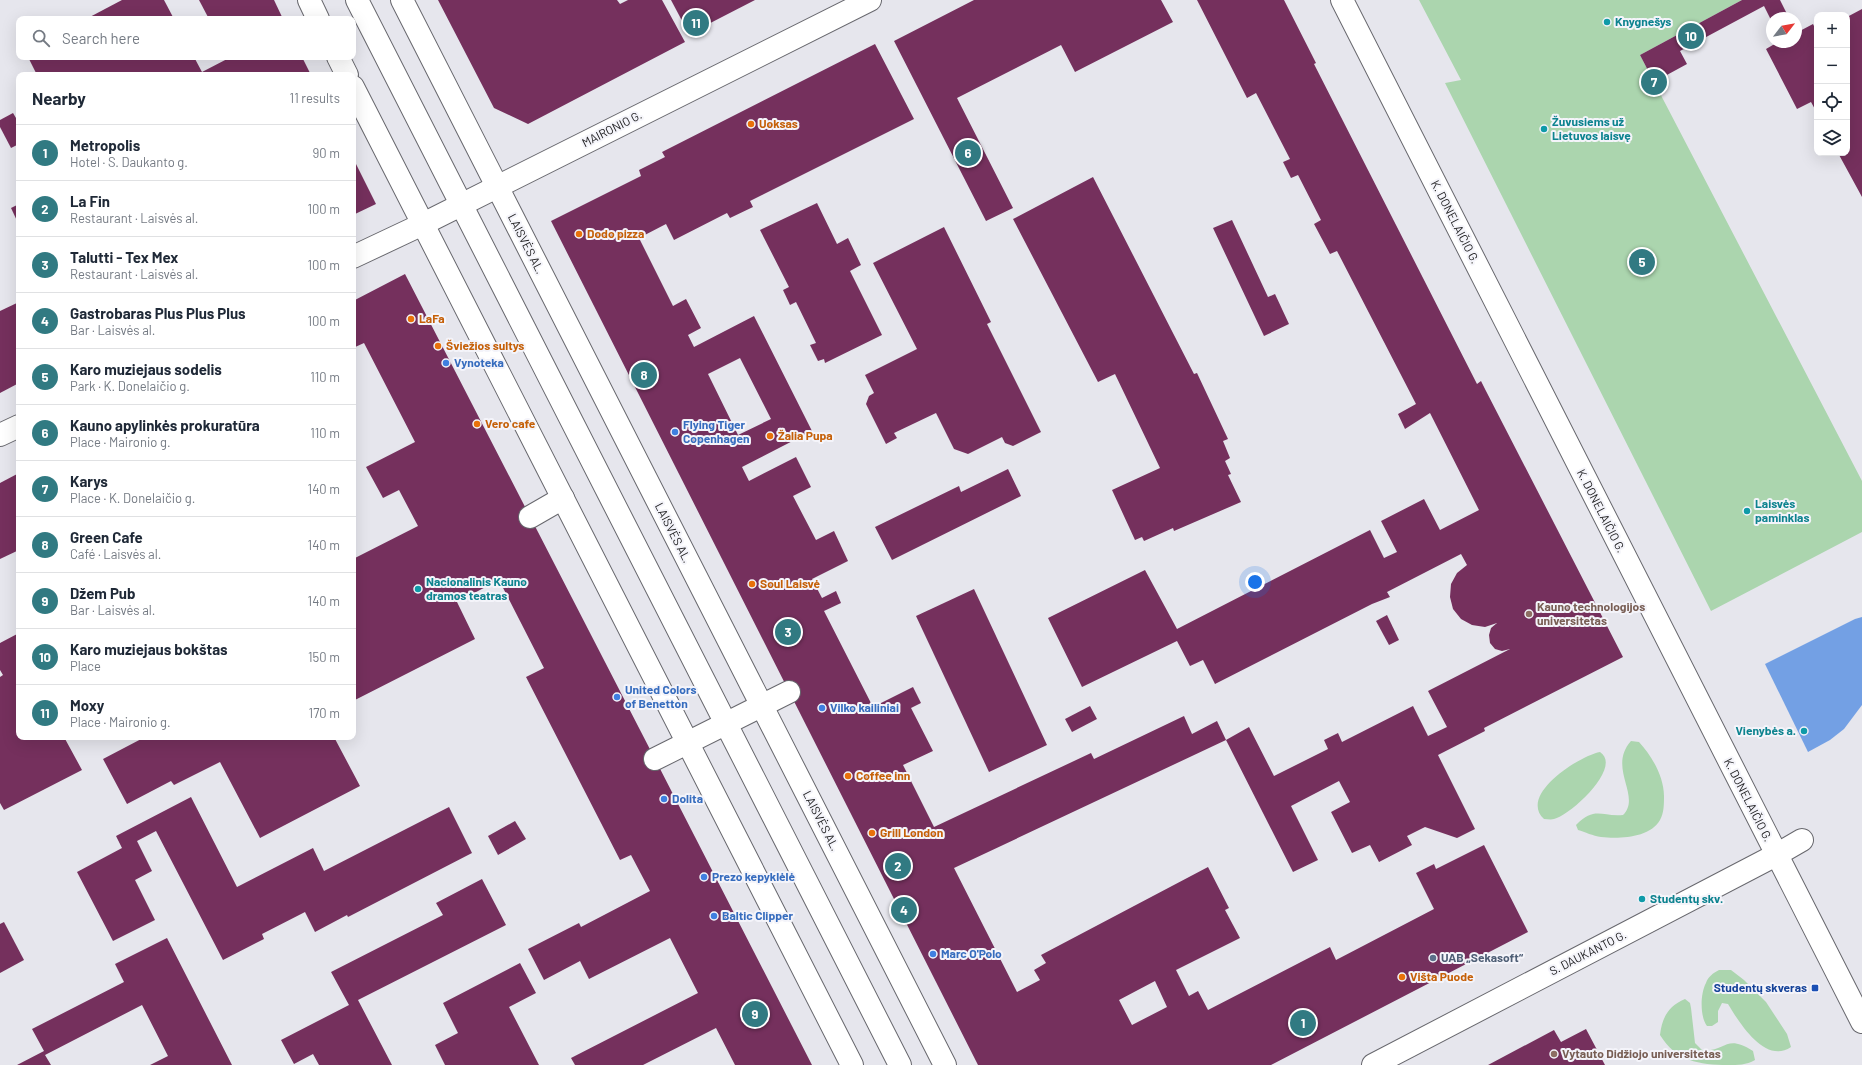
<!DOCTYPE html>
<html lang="en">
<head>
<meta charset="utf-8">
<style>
  body { margin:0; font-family:Barlow,sans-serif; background:#f6f6f7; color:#1f2937 }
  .controls { position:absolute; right:12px; top:12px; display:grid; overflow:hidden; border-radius:8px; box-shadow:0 4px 16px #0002 }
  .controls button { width:36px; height:36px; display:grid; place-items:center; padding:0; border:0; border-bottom:1px solid #e0e1e3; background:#fff; color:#1f2937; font:20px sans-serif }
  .compass { position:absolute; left:1766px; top:12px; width:36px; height:36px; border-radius:50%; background:#fff; box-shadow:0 4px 16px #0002; rotate:59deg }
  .you { position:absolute; left:1255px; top:582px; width:14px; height:14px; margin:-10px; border:3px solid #fff; border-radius:50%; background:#1a73e8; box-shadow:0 0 0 6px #1a73e833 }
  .badge { display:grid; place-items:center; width:26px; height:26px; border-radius:50%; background:#317a82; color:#fff; font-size:13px; font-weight:700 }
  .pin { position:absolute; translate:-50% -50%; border:2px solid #fff; box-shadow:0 1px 4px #0006 }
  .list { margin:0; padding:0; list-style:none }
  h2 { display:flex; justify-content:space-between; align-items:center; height:52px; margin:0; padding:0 16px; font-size:17px }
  h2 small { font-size:13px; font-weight:400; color:#747a83 }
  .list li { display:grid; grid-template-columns:26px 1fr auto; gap:12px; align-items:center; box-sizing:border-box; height:56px; padding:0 16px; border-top:1px solid #e0e1e3 }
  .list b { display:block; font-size:15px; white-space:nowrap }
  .list p { margin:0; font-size:13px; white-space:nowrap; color:#747a83 }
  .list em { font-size:13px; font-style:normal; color:#747a83 }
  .icon { flex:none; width:22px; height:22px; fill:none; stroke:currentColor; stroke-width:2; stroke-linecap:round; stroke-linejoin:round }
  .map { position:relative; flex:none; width:1862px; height:1065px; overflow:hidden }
  .search { position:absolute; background:#fff; box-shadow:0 4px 16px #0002; left:16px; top:16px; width:340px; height:44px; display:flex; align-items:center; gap:10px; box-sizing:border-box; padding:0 14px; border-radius:8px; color:#747a83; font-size:15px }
  .panel { position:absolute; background:#fff; box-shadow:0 4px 16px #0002; left:16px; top:72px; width:340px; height:668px; border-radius:8px }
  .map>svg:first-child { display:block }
  .green { fill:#abd5ae }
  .water { fill:#73a0e4 }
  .building { fill:#75305d; fill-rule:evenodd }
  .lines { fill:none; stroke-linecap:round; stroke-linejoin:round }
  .minor-casing { stroke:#68686e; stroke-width:24 }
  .minor { stroke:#fff; stroke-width:22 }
  .culture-dot { fill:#0f9aa8; stroke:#f4f4fa; stroke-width:1.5 }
  .food-dot { fill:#e8710a; stroke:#f4f4fa; stroke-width:1.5 }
  .shop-dot { fill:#3f7fe0; stroke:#f4f4fa; stroke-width:1.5 }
  .education-dot { fill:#8d6e63; stroke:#f4f4fa; stroke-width:1.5 }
  .service-dot { fill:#5c6f8a; stroke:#f4f4fa; stroke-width:1.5 }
  .transit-dot { fill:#1a4fb4; stroke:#f4f4fa; stroke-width:1.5 }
  .labels { text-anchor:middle; stroke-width:4; stroke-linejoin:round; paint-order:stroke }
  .culture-label { font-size:12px; font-weight:bold; fill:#0d838f; stroke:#f4f4fa; text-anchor:start }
  .food-label { font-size:12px; font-weight:bold; fill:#c56008; stroke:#f4f4fa; text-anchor:start }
  .street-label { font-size:12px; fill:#222224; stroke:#f4f4fa }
  .shop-label { font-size:12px; font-weight:bold; fill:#366cbe; stroke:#f4f4fa; text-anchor:start }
  .education-label { font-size:12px; font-weight:bold; fill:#785e54; stroke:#f4f4fa; text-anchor:start }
  .service-label { font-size:12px; font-weight:bold; fill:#4e5e75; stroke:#f4f4fa; text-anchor:start }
  .transit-label { font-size:12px; font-weight:bold; fill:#164399; stroke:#f4f4fa; text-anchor:end }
</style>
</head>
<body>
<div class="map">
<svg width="1862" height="1065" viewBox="0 0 1862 1065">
  <rect width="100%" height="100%" fill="#e6e6ed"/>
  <g class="green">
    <polygon points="1419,0 1742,0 1640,55 1862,481 1862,532 1711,611 1445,83 1461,80"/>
    <path d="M1631,741L1639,742C1652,756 1664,777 1664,796C1664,804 1664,813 1660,820C1650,838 1619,839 1601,837C1593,836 1585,832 1578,830L1576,825C1595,806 1601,817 1623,815C1642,796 1607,768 1631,741Z"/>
    <path d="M1600,752C1623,767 1571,815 1554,819C1551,820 1547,819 1544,819C1518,795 1579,756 1600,752Z"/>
    <path d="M1719,970H1731L1744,980L1766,1002L1787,1034L1791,1047C1765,1065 1739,1022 1728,1004L1722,1003L1718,1011V1022L1712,1026H1707C1700,1017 1700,994 1706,983C1708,977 1713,973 1719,970Z"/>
    <path d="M1685,999L1690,1003L1691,1008L1695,1043L1702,1050C1727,1052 1725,1033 1753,1051L1755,1060C1746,1065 1738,1065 1728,1065C1699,1065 1676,1061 1660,1035C1662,1018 1668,1006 1685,999Z"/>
  </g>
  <polygon class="water" points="1862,617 1862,705 1844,729 1830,740 1808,752 1765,664 1855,619"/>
  <g class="building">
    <polygon points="122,0 164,0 174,19 86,19"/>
    <polygon points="199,0 274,0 283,19 209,19"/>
    <polygon points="438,0 617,0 620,4 628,0 662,0 685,42 528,124 494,108"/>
    <polygon points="671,0 755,0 689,34"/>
    <polygon points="974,0 1161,0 1173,22 1075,72 1061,45 957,98 1013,208 986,221 894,41"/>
    <polygon points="1197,0 1284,0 1316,63 1314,64 1477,384 1481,381 1486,391 1623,657 1484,728 1485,731 1438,755 1475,829 1457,838 1425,827 1407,836 1412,845 1379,862 1370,845 1352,853 1331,812 1350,802 1339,781 1291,806 1318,860 1293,872 1226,740 1249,727 1274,776 1328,749 1324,740 1338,733 1342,742 1413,706 1428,736 1447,727 1428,691 1510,649 1502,651 1495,649 1490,643 1489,635 1491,628 1497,623 1485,627 1472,625 1461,619 1453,609 1450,597 1451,584 1457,573 1467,565 1461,554 1387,592 1390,597 1372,604 1215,684 1203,660 1190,666 1177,641 1082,687 1048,618 1145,570 1177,629 1370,530 1384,558 1397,552 1381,521 1424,499 1440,530 1479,510 1430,413 1405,429 1398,414 1416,404 1337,251 1330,254 1314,224 1321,220 1298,175 1291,178 1283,162 1290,159 1256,93 1247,98"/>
    <polygon points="1742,0 1780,0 1789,18 1772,18 1772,22 1764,6 1680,51 1687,64 1654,82 1640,55"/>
    <polygon points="1862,9 1862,197 1838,153 1847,153 1847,17"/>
    <polygon points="1813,24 1817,32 1817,113 1811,102 1797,109 1766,49 1778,42 1796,42 1796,33"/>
    <path d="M875,44L914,119L750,201L753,207L730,218L727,213L674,240L666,224L639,238L673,306L686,299L701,328L688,335L694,347L754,316L812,431L742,467L749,481L796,457L811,487L793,496L816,540L834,531L848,561L812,579L822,598L836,591L841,603L824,611L873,707L913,687L921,703L911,708L933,751L903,765L934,827L1091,753L1094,759L1184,716L1192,734L1217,721L1226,740L954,868L1017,992L1040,980L1034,970L1046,963L1041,955L1208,867L1229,908L1225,910L1240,938L1176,970L1189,996L1198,991L1208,1010L1330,947L1336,960L1434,909L1416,873L1434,864L1436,869L1484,845L1528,932L1271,1065H978L551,221L641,176L639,170L665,157L662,152ZM740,358L771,419L738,435L708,374ZM1155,981L1167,1007L1132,1025L1119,1000Z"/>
    <polygon points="28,57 194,57 202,72 229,58 228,57 302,57 311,75 37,75"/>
    <polygon points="13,113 19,123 19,144 11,148 0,127 0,120"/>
    <polygon points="353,158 376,204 353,215"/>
    <polygon points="1093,177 1194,374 1197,373 1228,439 1223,441 1230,458 1225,461 1231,474 1228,475 1241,502 1174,531 1173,528 1144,541 1142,537 1135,540 1112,490 1160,468 1115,374 1098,382 1013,219"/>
    <polygon points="817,203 837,244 848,238 861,265 850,271 882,335 825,363 824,359 818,361 810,345 816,343 796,302 790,305 783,290 789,287 760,230"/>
    <polygon points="19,204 19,225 11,208"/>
    <polygon points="1232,220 1268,297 1275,294 1289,324 1264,336 1213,228"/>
    <polygon points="944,227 991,322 987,324 1041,432 1013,446 1005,443 1002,437 968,454 954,449 936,413 894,433 897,438 886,444 866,404 869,396 874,393 865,375 917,349 873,263"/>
    <polygon points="405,274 655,759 812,1065 735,1065 716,1028 643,1065 575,1065 571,1058 698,993 670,938 589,979 580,961 544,980 528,949 579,923 581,927 650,891 631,855 620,860 526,677 544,668 499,580 457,602 475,639 353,701 353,559 418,526 399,490 383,498 366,467 415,442 364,343 353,348 353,301"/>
    <polygon points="19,302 19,383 0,393 0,311"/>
    <polygon points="1008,469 1021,496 892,560 875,527 959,486 961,492"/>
    <polygon points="19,473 19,550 0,559 0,483"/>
    <polygon points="974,589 1047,745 989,772 916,616"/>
    <polygon points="1387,615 1399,640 1389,645 1376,621"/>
    <polygon points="19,633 19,737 64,737 82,770 4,810 0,803 0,677 3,675 0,670 0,643"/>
    <polygon points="1090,706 1097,719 1072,732 1065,719"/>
    <polygon points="145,737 334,737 360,786 260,838 220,762 174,785 171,781 127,804 103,759"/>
    <polygon points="191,797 237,887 313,848 324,871 449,807 472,853 348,917 347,915 315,932 305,912 262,934 264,939 223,960 156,831 137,841 152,871 135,880 155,920 113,941 77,872 122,848 116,836"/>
    <polygon points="515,821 526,839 498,855 488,836"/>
    <polygon points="482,879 506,925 358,1000 392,1065 319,1065 313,1054 294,1064 281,1040 349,1005 331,972 443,915 436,903"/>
    <polygon points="4,922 24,960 0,973 0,924"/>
    <polygon points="167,938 232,1065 150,1065 168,1056 142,1005 45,1055 51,1065 17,1065 44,1051 32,1029 124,982 115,964"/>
    <polygon points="520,963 536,993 509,1007 539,1065 445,1065 435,1045 458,1033 443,1003"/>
    <polygon points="1586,1029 1605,1065 1488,1065 1554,1030 1561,1042"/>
  </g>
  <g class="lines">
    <g class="minor-casing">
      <g id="minor">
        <polyline points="309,0 318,19"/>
        <polyline points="357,0 900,1065"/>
        <polyline points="402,0 945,1065"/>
        <polyline points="1342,0 1862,1022"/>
        <polyline points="338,57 347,75"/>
        <polyline points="353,87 852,1065"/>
        <polyline points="353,257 423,224 870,0"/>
        <polyline points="0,435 19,426"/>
        <polyline points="530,517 563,498"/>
        <polyline points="655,759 789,692"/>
        <polyline points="1373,1065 1776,855 1802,840"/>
      </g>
    </g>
    <use href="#minor" class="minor"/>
  </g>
  <g class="culture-dot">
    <circle cx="1607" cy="22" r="4"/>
    <circle cx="1544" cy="129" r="4"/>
    <circle cx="1747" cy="511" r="4"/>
    <circle cx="418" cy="589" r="4"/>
    <circle cx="1804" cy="731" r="4"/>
    <circle cx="1642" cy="899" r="4"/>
  </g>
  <g class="food-dot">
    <circle cx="751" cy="124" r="4"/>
    <circle cx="579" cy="234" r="4"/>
    <circle cx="411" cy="319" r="4"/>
    <circle cx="438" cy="346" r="4"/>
    <circle cx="477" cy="424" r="4"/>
    <circle cx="770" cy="436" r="4"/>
    <circle cx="752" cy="584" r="4"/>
    <circle cx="848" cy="776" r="4"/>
    <circle cx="872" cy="833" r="4"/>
    <circle cx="1402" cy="977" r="4"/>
  </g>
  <g class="shop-dot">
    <circle cx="446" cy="363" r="4"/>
    <circle cx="675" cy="432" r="4"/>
    <circle cx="617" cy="697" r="4"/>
    <circle cx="822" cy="708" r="4"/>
    <circle cx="664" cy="799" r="4"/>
    <circle cx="704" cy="877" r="4"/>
    <circle cx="714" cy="916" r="4"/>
    <circle cx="933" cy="954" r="4"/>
  </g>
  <g class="education-dot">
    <circle cx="1529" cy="614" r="4"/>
    <circle cx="1554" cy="1054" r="4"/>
  </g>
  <circle class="service-dot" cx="1433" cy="958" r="4"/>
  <rect class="transit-dot" x="1811" y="984" width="8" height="8" rx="2"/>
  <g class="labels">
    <g class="culture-label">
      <text x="1615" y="26">Knygnešys</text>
      <text x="1552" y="126">Žuvusiems už<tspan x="1552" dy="14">Lietuvos laisvę</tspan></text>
      <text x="1755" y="508">Laisvės<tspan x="1755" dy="14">paminklas</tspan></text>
      <text x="426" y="586">Nacionalinis Kauno<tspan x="426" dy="14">dramos teatras</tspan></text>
      <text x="1796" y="735" text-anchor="end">Vienybės a.</text>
      <text x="1650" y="903">Studentų skv.</text>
    </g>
    <g class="food-label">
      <text x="759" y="128">Uoksas</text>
      <text x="587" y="238">Dodo pizza</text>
      <text x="419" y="323">LaFa</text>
      <text x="446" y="350">Šviežios sultys</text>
      <text x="485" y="428">Vero cafe</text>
      <text x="778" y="440">Žalia Pupa</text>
      <text x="760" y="588">Soul Laisvė</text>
      <text x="856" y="780">Coffee inn</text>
      <text x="880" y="837">Grill London</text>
      <text x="1410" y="981">Višta Puode</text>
    </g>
    <g class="street-label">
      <text transform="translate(612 129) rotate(-27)" y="4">MAIRONIO G.</text>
      <text transform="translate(1455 222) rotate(63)" y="4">K. DONELAIČIO G.</text>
      <text transform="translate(526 244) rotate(63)" y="4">LAISVĖS AL.</text>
      <text transform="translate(1601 511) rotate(63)" y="4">K. DONELAIČIO G.</text>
      <text transform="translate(673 533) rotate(63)" y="4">LAISVĖS AL.</text>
      <text transform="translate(1748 800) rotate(63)" y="4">K. DONELAIČIO G.</text>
      <text transform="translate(821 821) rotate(63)" y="4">LAISVĖS AL.</text>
      <text transform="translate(1588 953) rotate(-27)" y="4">S. DAUKANTO G.</text>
    </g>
    <g class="shop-label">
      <text x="454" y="367">Vynoteka</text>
      <text x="683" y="429">Flying Tiger<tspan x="683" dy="14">Copenhagen</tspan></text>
      <text x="625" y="694">United Colors<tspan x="625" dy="14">of Benetton</tspan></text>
      <text x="830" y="712">Vilko kailiniai</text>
      <text x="672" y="803">Dolita</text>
      <text x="712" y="881">Prezo kepyklėlė</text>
      <text x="722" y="920">Baltic Clipper</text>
      <text x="941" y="958">Marc O'Polo</text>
    </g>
    <g class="education-label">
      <text x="1537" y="611">Kauno technologijos<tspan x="1537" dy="14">universitetas</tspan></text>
      <text x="1562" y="1058">Vytauto Didžiojo universitetas</text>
    </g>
    <g class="service-label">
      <text x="1441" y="962">UAB „Sekasoft“</text>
    </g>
    <g class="transit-label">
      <text x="1807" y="992">Studentų skveras</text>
    </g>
  </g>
</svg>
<div class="controls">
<button>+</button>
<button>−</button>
<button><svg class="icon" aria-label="locate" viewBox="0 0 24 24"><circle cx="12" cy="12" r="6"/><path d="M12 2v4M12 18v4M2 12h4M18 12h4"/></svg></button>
<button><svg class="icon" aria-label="layers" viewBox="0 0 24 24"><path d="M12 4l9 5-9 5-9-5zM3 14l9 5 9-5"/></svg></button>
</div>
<svg class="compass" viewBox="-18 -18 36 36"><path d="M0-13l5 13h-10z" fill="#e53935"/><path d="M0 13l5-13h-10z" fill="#747a83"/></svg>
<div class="you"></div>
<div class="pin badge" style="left:1303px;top:1023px">1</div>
<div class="pin badge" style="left:898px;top:866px">2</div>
<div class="pin badge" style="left:788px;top:632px">3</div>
<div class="pin badge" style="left:904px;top:910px">4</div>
<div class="pin badge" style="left:1642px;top:262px">5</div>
<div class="pin badge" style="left:968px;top:153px">6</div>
<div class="pin badge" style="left:1654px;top:82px">7</div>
<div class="pin badge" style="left:644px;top:375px">8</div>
<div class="pin badge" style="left:755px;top:1014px">9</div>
<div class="pin badge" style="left:1691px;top:36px">10</div>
<div class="pin badge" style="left:696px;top:23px">11</div>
<div class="search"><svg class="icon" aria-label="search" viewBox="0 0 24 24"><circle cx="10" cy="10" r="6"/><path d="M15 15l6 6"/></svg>Search here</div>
<section class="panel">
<h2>Nearby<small>11 results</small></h2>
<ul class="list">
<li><span class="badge">1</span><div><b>Metropolis</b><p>Hotel · S. Daukanto g.</p></div><em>90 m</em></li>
<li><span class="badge">2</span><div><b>La Fin</b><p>Restaurant · Laisvės al.</p></div><em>100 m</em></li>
<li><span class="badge">3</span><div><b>Talutti - Tex Mex</b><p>Restaurant · Laisvės al.</p></div><em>100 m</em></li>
<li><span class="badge">4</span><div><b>Gastrobaras Plus Plus Plus</b><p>Bar · Laisvės al.</p></div><em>100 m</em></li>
<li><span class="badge">5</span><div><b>Karo muziejaus sodelis</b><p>Park · K. Donelaičio g.</p></div><em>110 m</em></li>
<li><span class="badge">6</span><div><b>Kauno apylinkės prokuratūra</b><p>Place · Maironio g.</p></div><em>110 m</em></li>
<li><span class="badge">7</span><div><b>Karys</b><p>Place · K. Donelaičio g.</p></div><em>140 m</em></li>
<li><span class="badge">8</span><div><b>Green Cafe</b><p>Café · Laisvės al.</p></div><em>140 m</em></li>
<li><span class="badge">9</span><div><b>Džem Pub</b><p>Bar · Laisvės al.</p></div><em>140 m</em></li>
<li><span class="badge">10</span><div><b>Karo muziejaus bokštas</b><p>Place</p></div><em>150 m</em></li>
<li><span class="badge">11</span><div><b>Moxy</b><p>Place · Maironio g.</p></div><em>170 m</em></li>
</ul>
</section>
</div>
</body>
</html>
